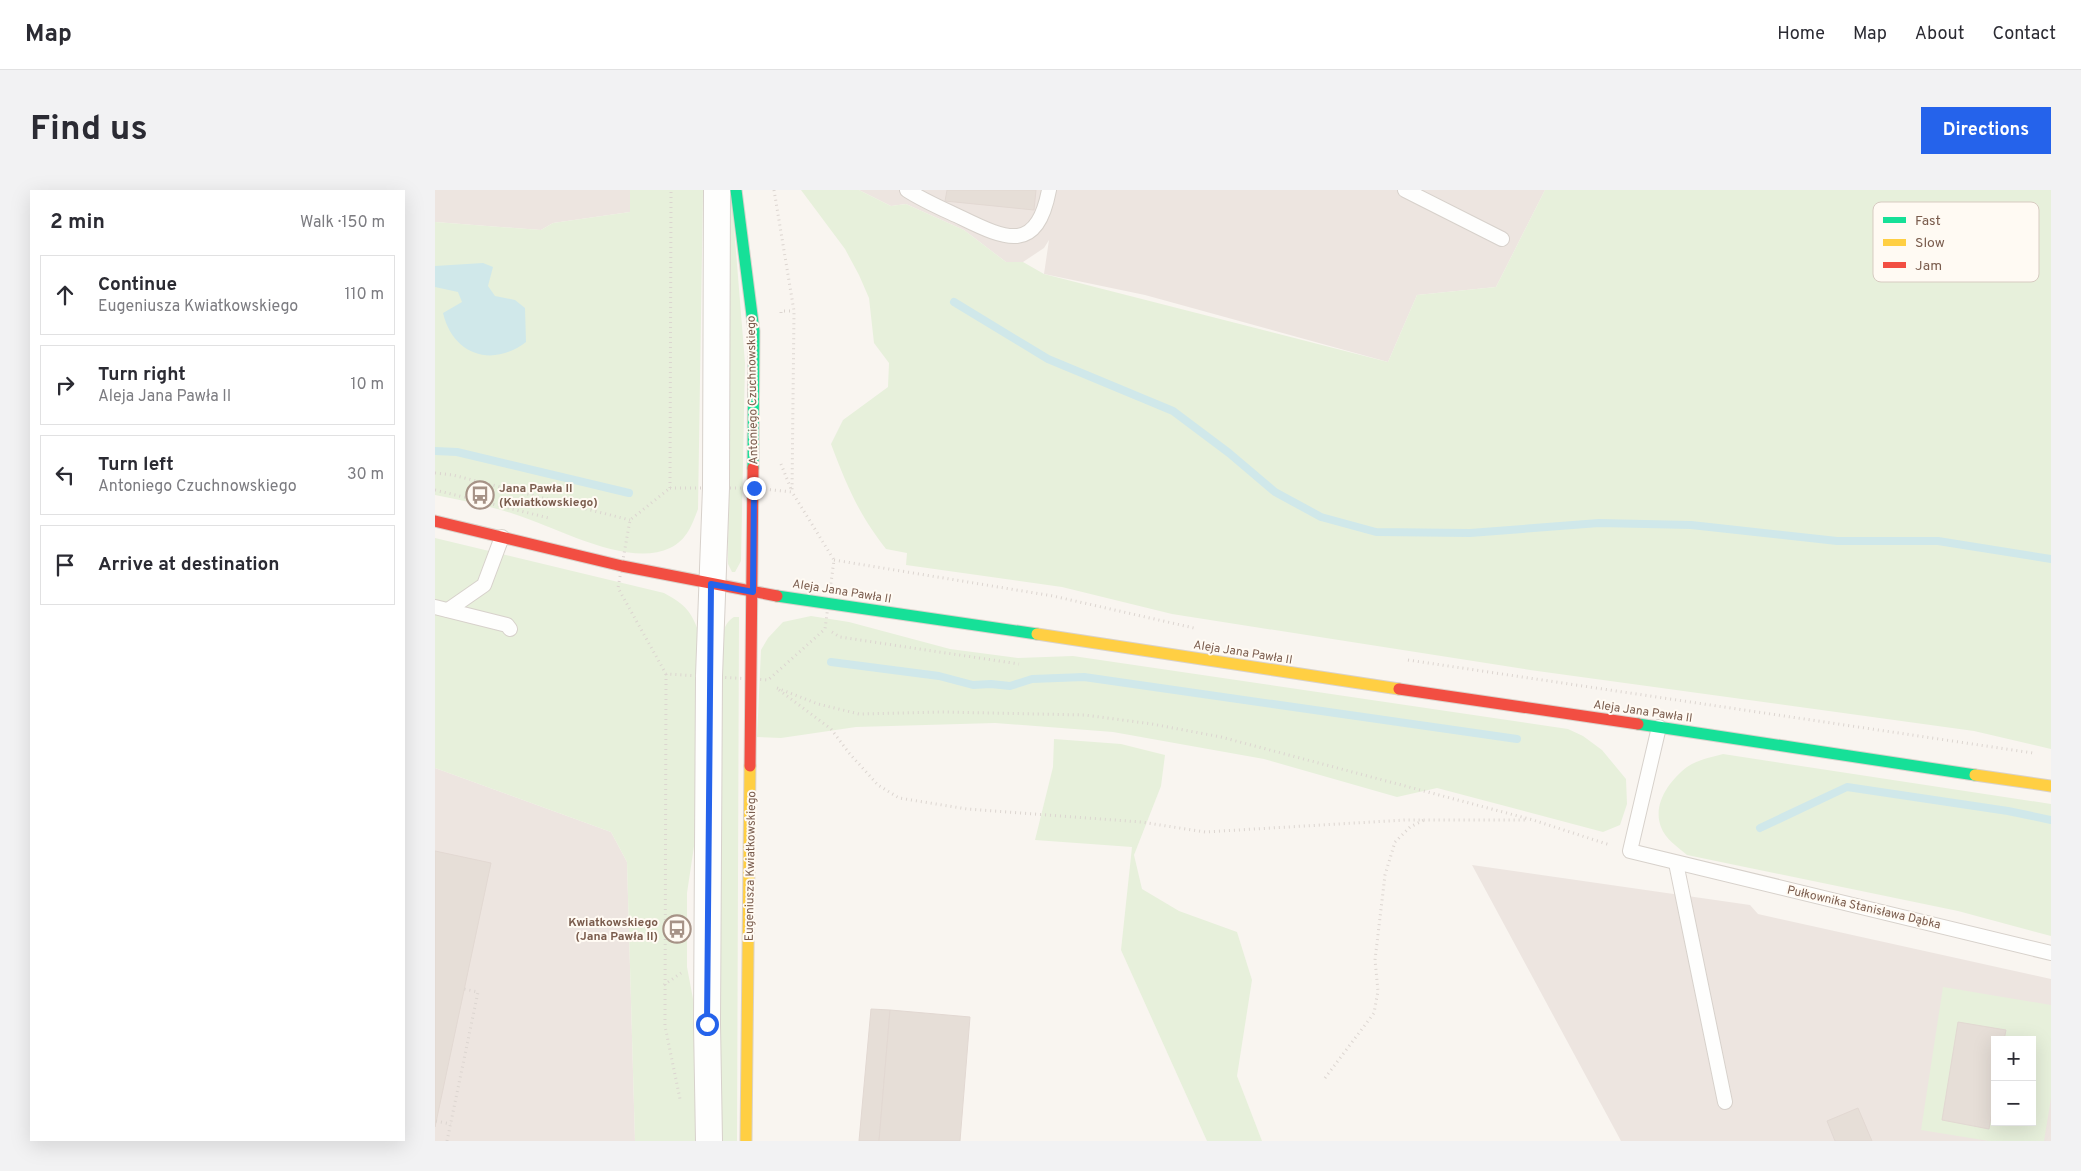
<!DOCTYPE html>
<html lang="en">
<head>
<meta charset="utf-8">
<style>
  body { margin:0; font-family:Overpass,sans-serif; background:#f2f2f3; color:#2b2b33 }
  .controls { position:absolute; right:15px; bottom:15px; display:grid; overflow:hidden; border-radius:0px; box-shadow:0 5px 20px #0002 }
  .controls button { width:45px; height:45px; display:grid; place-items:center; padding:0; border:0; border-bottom:1px solid #e1e1e2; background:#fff; color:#2b2b33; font:25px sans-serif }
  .stop { position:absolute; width:15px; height:15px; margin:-11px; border:4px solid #2563eb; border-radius:50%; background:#fff }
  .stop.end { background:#2563eb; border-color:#fff; box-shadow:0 1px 5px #0008 }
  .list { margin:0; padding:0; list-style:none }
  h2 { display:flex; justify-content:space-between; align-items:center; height:65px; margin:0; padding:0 20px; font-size:21px }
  h2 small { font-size:16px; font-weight:400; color:#7c7c81 }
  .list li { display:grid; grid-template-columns:32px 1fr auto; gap:15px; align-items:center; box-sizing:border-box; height:80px; margin:0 10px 10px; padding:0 10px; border:1px solid #e1e1e2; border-radius:0px }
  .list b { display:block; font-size:19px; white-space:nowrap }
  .list p { margin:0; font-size:16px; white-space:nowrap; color:#7c7c81 }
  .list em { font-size:16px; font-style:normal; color:#7c7c81 }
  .icon { flex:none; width:28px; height:28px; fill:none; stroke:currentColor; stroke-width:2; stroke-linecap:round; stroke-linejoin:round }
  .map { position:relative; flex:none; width:1616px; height:951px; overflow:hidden; border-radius:0px }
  header { display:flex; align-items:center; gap:30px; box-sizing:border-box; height:70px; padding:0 25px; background:#fff; border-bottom:1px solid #e1e1e2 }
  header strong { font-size:24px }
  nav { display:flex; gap:28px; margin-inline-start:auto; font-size:18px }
  .intro { display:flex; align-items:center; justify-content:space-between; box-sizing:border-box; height:120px; padding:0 30px }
  h1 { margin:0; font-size:35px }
  .button { padding:12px 22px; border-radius:0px; background:#2563eb; color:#fff; font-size:18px; font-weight:700 }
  main { display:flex; gap:30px; padding:0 30px }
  aside { flex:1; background:#fff; border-radius:0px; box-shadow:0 5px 20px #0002 }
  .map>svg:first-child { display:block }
  .industrial { fill:#ede5e0; fill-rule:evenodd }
  .green { fill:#e7f0db; fill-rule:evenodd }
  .water { fill:#d0e8ea }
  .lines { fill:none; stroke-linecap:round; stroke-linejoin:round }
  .stream { stroke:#d0e8ea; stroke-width:8 }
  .building { fill:#e6ded7; stroke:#e2d8d2 }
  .lane-casing { stroke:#d7d1cb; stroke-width:16 }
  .street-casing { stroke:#d7d1cb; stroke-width:28 }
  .fast-casing { stroke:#d9d2cb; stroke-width:13 }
  .slow-casing { stroke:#d9d2cb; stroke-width:13 }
  .jam-casing { stroke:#d9d2cb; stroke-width:13 }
  .path { stroke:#dcd5d0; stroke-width:3; stroke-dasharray:1 4; stroke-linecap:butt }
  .lane { stroke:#fefefd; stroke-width:14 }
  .street { stroke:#fefefd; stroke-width:26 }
  .fast { stroke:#16e098; stroke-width:11 }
  .slow { stroke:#ffcf43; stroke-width:11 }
  .jam { stroke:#f24e42; stroke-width:11 }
  .route { stroke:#2563eb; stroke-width:6 }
  .labels { text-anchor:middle; stroke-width:4; stroke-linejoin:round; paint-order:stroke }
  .street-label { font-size:12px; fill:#7a5c4d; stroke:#fffaf3 }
  .poi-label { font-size:12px; font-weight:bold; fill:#7a5c4d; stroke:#fffaf3; text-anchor:start }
  .key { fill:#fffaf3; stroke:#d7cbc1; stroke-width:1 }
  .key-label { font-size:14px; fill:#7a5c4d }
</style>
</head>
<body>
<header>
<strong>Map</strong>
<nav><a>Home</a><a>Map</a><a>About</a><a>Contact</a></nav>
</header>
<div class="intro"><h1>Find us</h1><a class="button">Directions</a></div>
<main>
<aside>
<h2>2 min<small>Walk · 150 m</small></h2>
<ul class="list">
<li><svg class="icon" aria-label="ahead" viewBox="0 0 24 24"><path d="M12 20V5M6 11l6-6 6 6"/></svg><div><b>Continue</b><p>Eugeniusza Kwiatkowskiego</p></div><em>110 m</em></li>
<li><svg class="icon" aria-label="right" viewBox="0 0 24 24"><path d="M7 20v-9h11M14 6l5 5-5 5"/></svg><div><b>Turn right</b><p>Aleja Jana Pawła II</p></div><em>10 m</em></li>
<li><svg class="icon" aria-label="left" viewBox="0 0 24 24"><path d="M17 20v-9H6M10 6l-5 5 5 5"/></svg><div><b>Turn left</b><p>Antoniego Czuchnowskiego</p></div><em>30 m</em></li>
<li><svg class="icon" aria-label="arrive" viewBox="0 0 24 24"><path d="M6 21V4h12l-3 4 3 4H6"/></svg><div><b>Arrive at destination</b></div></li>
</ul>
</aside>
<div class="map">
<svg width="1616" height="951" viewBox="0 0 1616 951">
  <rect width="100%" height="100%" fill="#f9f5f0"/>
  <g class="industrial">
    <polygon points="0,0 195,0 195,22 118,33 106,40 0,32"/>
    <polygon points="424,0 1110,0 1061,97 982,105 953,172 710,105 609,84 614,50 609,58 588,72 571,72 529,40 471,14 456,16"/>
    <polygon points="0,578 176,642 192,672 200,951 0,951"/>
    <path d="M1037,675L1315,715L1323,724L1616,789V951H1186ZM1560,850H1597V932H1560Z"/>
  </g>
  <g class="green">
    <path d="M195,0H268L263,319C257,335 252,350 235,358C193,378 123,338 82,325C55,316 27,310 0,305V32L106,40L118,33L195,22Z"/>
    <polygon points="296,0 310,173 306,371 300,382 297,382 293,374 294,92"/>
    <path d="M366,0H424L456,16L471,14L529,40L571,72H588L609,84L953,172L982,105L1061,97L1110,0H1616V559L1539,541L1095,480L737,424L627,397L471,375L472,363L451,359C423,323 412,296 396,254L408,230L453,197L454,173L439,153L434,108L424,85L410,59Z"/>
    <path d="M0,348L229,403C251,415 256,421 265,445L264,623L252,703V777L261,825L264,951H200L192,672L176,642L0,578Z"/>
    <polygon points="376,426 414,432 515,459 583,468 638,466 1133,539 1148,546 1167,560 1191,589 1192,614 1185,635 1168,642 1002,598 962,607 829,569 678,542 560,533 421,537 346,548 322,547 326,460 333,448 348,432"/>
    <path d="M299,427H304L302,951H281L284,459C287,448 288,433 299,427Z"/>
    <polygon points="619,549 686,554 730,565 726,596 699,665 707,699 744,721 802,742 817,790 802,886 827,951 772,951 686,760 697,657 600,650 618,577"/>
    <path d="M1288,564L1616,614V746L1523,721L1252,665C1243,657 1230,649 1226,637C1217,614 1235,590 1252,577C1262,570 1277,567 1288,564Z"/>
    <path d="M1508,797L1616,815V908L1609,951H1554L1486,940ZM1560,850H1597V932H1560Z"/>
  </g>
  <path class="water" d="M48,73L58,77L53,96L60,106L80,110L90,118L91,152C57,178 18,165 8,123L27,112L23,102L0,97V76Z"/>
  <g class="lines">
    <g class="stream">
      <polyline points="519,112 613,169 738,221 794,263 840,302 886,327 941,342 1035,343 1164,333 1256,335 1402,351 1503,351 1616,369"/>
      <polyline points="0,261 22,262 194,303"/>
      <polyline points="396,472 504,486 538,495 556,494 575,496 597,489 649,487 1082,549"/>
      <polyline points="1325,638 1412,597 1573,621 1616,630"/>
    </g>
  </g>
  <g class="building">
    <polygon points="512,0 601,0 599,20 510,11"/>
    <polygon points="0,661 56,673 0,937"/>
    <polygon points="436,819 455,820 444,951 424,951"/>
    <polygon points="455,820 535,827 525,951 444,951"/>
    <polygon points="1523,832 1571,840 1569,850 1560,850 1560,904 1554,939 1507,930"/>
    <polygon points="1423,918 1437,951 1400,951 1392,931"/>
  </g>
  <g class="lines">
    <g class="lane-casing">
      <g id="lane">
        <path d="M472,0C489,11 508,19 527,28C572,50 602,63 614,0"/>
        <polyline points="970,0 1067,49"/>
        <polyline points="0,417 72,435 75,439"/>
        <polyline points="13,420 49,395 67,347"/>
        <polyline points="1224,537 1195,661 1616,763"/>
        <polyline points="1241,673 1290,912"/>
      </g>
    </g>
    <g class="street-casing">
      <polyline id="street" points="274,951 272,834 274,486 281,298 282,0"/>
    </g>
    <g class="fast-casing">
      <g id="fast">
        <polyline points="301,0 319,141 318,278"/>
        <polyline points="342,406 602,444"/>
        <polyline points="1203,534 1540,585"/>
      </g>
    </g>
    <g class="slow-casing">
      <g id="slow">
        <polyline points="602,444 964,499"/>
        <polyline points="1540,585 1616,596"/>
        <polyline points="311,951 315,576"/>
      </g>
    </g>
    <g class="jam-casing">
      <g id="jam">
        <polyline points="0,331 187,376 342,406"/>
        <polyline points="964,499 1203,534"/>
        <polyline points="315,576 318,278"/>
      </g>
    </g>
    <g class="path">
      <polyline points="339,0 359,121 357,302"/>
      <polyline points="346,123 346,121 359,121"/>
      <polyline points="346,274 356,299"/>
      <polyline points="0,283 18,285 195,330"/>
      <polygon points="235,298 319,298 357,302 399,370 390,439 333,490 231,484 183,398 195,330"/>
      <polyline points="235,298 236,0"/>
      <polyline points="0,300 114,328"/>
      <polyline points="399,370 618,406 759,438"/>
      <polyline points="397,442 405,447 584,474"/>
      <polyline points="973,470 1598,563"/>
      <polyline points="231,484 230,836 245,909"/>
      <polyline points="342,498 383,514 424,524 508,522 650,525 717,534 786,547 1098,630 1175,655"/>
      <polyline points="344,500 396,539 414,563 443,595 464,608 532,619 706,632 770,642 970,630 1090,630"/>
      <polyline points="229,795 246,783"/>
      <polyline points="890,888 939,823 943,801 940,770 950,685 960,652 975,637 989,630"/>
      <polyline points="1,931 16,934"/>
      <polyline points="12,951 43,802 29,799"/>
    </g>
    <use href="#lane" class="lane"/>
    <use href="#street" class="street"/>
    <use href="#fast" class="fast"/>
    <use href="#slow" class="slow"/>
    <use href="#jam" class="jam"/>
  </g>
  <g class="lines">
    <polyline class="route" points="272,834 276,394 318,402 319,298"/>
  </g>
  <defs>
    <g id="bus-ring" transform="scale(1.4375)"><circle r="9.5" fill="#fffaf3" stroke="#a69286" stroke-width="1.5"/><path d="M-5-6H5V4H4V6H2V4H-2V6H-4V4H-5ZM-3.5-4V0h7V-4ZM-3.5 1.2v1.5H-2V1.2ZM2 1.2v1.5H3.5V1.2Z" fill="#a69286"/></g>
  </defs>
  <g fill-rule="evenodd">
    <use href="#bus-ring" x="45" y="305"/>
    <use href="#bus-ring" x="242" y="739"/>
  </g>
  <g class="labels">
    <g class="street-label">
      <text transform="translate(317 200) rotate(-91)" y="4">Antoniego Czuchnowskiego</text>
      <text transform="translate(407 401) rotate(9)" y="4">Aleja Jana Pawła II</text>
      <text transform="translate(808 462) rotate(9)" y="4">Aleja Jana Pawła II</text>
      <text transform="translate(1208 521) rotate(8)" y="4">Aleja Jana Pawła II</text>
      <text transform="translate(315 676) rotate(-89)" y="4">Eugeniusza Kwiatkowskiego</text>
      <text transform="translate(1429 717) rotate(13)" y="4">Pułkownika Stanisława Dąbka</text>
    </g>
    <g class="poi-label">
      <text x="64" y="302">Jana Pawła II<tspan x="64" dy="14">(Kwiatkowskiego)</tspan></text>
      <text x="223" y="736" text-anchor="end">Kwiatkowskiego<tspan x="223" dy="14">(Jana Pawła II)</tspan></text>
    </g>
  </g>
  <rect x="1438" y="12" width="166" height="80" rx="8" class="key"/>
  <rect x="1448" y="27" width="23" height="6" fill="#16e098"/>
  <rect x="1448" y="49" width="23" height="7" fill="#ffcf43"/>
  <rect x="1448" y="72" width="23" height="6" fill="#f24e42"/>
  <g class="key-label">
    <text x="1480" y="35">Fast</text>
    <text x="1480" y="57">Slow</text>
    <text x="1480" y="80">Jam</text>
  </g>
</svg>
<div class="controls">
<button>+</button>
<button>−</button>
</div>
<div class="stop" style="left:272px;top:834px"></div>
<div class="stop end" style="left:319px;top:298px"></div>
</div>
</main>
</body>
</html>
